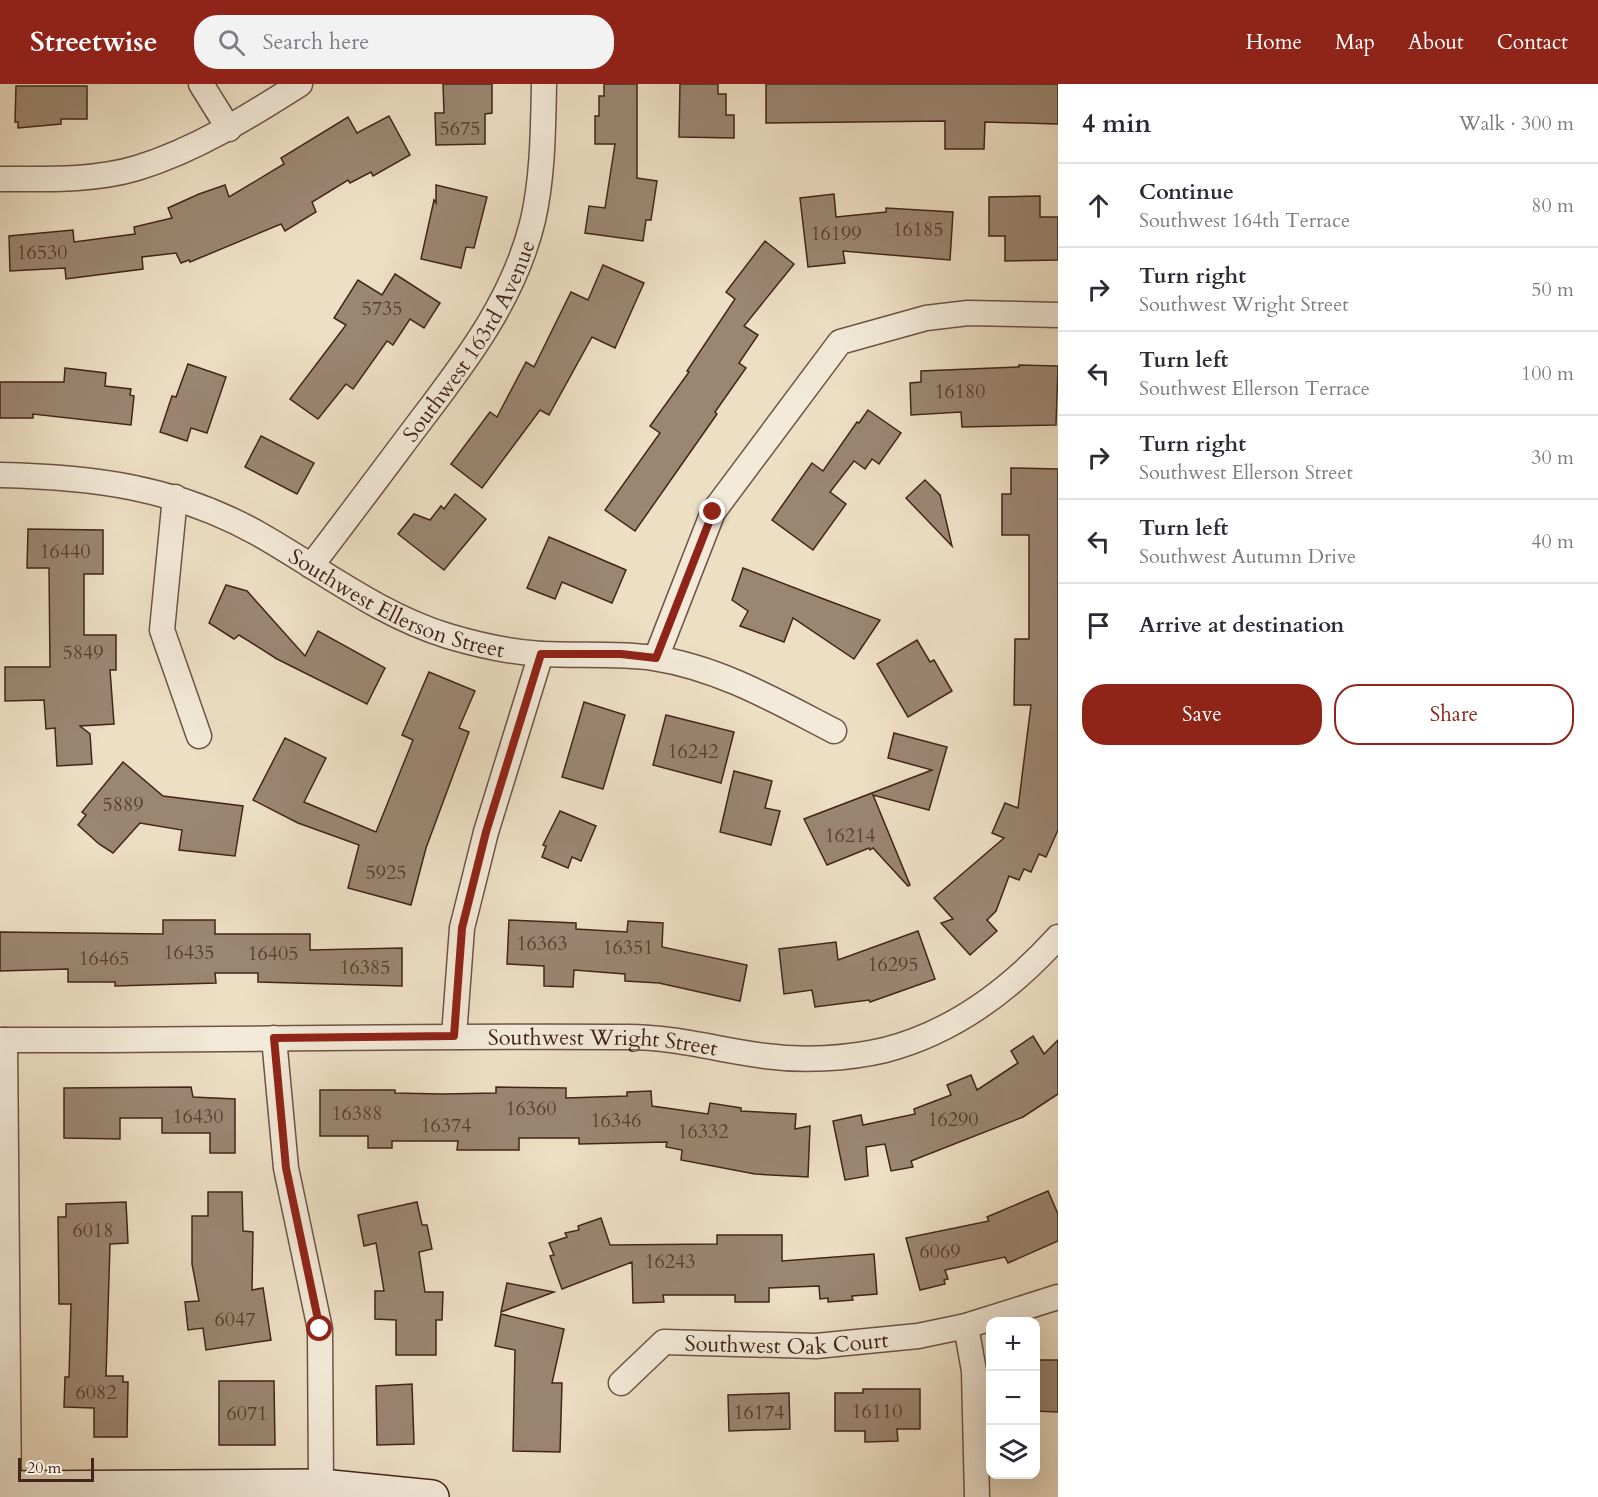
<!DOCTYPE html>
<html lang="en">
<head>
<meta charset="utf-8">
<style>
  body { margin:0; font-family:Cardo,serif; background:#f2f2f3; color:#2b2b33 }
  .controls { position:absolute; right:18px; bottom:18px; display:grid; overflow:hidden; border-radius:12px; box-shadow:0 6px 24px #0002 }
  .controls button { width:54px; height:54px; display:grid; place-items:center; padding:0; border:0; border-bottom:2px solid #e1e1e2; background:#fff; color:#2b2b33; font:30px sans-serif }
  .scale { position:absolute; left:18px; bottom:15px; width:76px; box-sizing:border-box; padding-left:6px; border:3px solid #422519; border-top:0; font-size:16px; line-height:21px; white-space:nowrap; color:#422519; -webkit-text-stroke:4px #f3ead9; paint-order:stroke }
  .stop { position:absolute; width:18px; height:18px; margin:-14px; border:4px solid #8f2418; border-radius:50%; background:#fff }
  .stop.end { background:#8f2418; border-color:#fff; box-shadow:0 2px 6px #0008 }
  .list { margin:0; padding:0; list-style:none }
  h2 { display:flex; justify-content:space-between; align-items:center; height:78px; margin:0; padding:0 24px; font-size:26px }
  h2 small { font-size:20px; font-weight:400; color:#7c7c81 }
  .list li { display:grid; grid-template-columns:39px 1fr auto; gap:18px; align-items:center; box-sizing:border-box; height:84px; padding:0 24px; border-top:2px solid #e1e1e2 }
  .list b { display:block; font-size:22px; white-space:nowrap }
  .list p { margin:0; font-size:20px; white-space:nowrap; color:#7c7c81 }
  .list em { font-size:20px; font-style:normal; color:#7c7c81 }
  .actions { display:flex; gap:12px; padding:18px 24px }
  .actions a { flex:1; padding:14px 0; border:2px solid #8f2418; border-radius:24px; text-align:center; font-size:21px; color:#8f2418 }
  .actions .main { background:#8f2418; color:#fff }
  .icon { flex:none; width:33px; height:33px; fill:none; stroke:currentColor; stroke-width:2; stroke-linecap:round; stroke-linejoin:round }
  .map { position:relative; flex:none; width:1058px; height:1413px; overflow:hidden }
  header { display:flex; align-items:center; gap:36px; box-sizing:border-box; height:84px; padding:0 30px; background:#8f2418; color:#fff }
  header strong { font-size:28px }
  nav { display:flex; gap:33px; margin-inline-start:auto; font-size:21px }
  .search { width:420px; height:54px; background:#f2f2f3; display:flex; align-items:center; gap:15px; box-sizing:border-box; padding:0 21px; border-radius:24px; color:#7c7c81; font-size:22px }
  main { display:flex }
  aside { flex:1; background:#fff }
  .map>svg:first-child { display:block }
  .building { fill:#9b8672; stroke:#422519; stroke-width:1.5 }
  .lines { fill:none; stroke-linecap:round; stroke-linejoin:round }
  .street-casing { stroke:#6d5444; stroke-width:27 }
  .secondary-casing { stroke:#422519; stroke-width:36 }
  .street { stroke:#f3ead9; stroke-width:24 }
  .secondary { stroke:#f3ead9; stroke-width:33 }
  .route { stroke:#8f2418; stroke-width:8 }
  .labels { text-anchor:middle; stroke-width:4.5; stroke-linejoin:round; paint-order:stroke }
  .number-label { font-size:20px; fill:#583d2f }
  .street-label { font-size:22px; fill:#422519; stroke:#f3ead9 }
</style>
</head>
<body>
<header>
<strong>Streetwise</strong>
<div class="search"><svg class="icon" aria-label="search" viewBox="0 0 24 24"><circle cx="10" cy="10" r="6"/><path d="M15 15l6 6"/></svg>Search here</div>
<nav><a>Home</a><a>Map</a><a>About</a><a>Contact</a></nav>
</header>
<main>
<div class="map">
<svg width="1058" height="1413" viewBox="0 0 1058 1413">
  <rect width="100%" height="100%" fill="#eddfc4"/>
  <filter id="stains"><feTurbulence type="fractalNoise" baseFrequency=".00333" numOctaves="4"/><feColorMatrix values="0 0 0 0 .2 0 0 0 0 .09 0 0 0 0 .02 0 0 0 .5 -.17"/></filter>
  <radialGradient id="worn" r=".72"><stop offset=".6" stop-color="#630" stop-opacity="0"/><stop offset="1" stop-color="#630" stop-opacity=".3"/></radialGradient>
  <g class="building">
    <polygon points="443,0 492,0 492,29 485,30 485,60 436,61 435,29 444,29"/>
    <polygon points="604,0 637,0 637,94 657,97 651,136 646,136 643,157 585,149 589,122 605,124 615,60 595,60 595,32 599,32 599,12 604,12"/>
    <polygon points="680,0 718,0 718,10 726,10 726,31 734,31 734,54 679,53"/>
    <polygon points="766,0 1058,0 1058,40 985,38 984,65 945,65 945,37 766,39"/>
    <polygon points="16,2 87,2 87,35 61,35 61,40 18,44 18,38 15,38"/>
    <polygon points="389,32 410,71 373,92 371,88 350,99 348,96 312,118 316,128 285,147 281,140 190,178 189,176 181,179 176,169 142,173 143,185 66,195 65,184 10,187 9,152 73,146 74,158 135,150 134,143 172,134 168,124 199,110 225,101 229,113 284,80 281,74 348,33 357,49"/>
    <polygon points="436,101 487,113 474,164 466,163 461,184 421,175 434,116 436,119"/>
    <polygon points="834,110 836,133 886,128 886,124 953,128 950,176 843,167 845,179 808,183 800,114"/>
    <polygon points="1040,112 1040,133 1058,133 1058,176 1005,177 1005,152 989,152 989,113"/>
    <polygon points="765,157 794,180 744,242 758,251 739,279 746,284 715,328 717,330 635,447 605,426 660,349 650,342 689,288 687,287 735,215 726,208"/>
    <polygon points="603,181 644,199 615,264 592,253 549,331 540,326 482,404 451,380 490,328 497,333 526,278 534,283 571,208 588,216"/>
    <polygon points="395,190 440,219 424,244 410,235 393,261 387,257 353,305 346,300 318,335 290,315 346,241 334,234 358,196 382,211"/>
    <polygon points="188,280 226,293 207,349 191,344 187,357 160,348 172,312 176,313"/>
    <polygon points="1019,281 1058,282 1056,341 962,343 961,328 911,331 910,299 921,298 921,287 1019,283"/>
    <polygon points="65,284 106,289 105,302 131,305 130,311 134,312 131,341 33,330 33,334 0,334 0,298 64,298"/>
    <polygon points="868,326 901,349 879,380 872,375 865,385 854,377 830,408 846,420 813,466 772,436 812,379 823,387 857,338 859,339"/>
    <polygon points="261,352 314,379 297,410 245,383"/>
    <polygon points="1011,384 1058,385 1058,746 1046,773 1039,770 1031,788 1024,785 1019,796 1009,792 996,827 987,836 997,847 970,871 941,839 953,835 934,814 1004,754 992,749 1005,719 1018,724 1031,621 1014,621 1015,555 1029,555 1029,451 1002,451 1002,410 1011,410"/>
    <polygon points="925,396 940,411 952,462 906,414"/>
    <polygon points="455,410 486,435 444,486 398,450 414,430 430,436 441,422 444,425"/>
    <polygon points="28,445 103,446 103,490 84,490 84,551 116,551 116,586 110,586 114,640 80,642 90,650 92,680 57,682 55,644 46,645 44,616 5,617 5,583 50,583 49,484 27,484"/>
    <polygon points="549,453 626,486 612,519 562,498 555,515 527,504"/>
    <polygon points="743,484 821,514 880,536 854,575 793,534 784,558 740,542 748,527 732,516"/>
    <polygon points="226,501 247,507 305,572 318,547 385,584 367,620 277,575 239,551 234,555 209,539"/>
    <polygon points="917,556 930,578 934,576 952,607 908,633 877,580"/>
    <polygon points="429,588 475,607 459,644 469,648 426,764 411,821 348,804 359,761 298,739 253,716 285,654 326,674 304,718 376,748 413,656 402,651"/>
    <polygon points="584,618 625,631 603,705 562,693"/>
    <polygon points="666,631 734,648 721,699 653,681"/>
    <polygon points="894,649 947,663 929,726 873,711 910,801 908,802 873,764 870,766 869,764 827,781 804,735 932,686 888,674"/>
    <polygon points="123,678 163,712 243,722 235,772 179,766 182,746 140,739 113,769 99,760 78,741 86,731 82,728"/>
    <polygon points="734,687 772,697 765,724 780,727 771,761 720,748"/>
    <polygon points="560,727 596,742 581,777 572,773 568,784 542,773 546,762 543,761"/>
    <polygon points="163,836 215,836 215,850 310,850 310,866 402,864 402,902 258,898 258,889 215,889 216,899 115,902 115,898 68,898 68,885 0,887 0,848 163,850"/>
    <polygon points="509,836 576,839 576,845 627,848 628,837 663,839 662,863 747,881 740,917 659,899 625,897 625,890 574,886 573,903 544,902 544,882 507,880"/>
    <polygon points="918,847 935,895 870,918 869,916 815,923 812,906 784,910 779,865 836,858 838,876"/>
    <polygon points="1033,952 1044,970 1058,956 1058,1010 1023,1033 911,1077 913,1083 891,1087 885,1060 866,1063 868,1092 845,1096 833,1037 861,1031 863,1041 915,1030 914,1025 951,1011 947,1001 971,991 977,1006 1018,979 1011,967"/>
    <polygon points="191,1003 193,1013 235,1015 235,1069 210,1069 210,1049 162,1049 162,1034 120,1034 120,1055 64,1054 64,1004"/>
    <polygon points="496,1003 566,1004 566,1014 627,1012 627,1008 651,1007 652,1022 708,1030 710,1019 741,1024 741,1027 796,1030 795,1045 810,1042 808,1093 755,1090 681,1076 682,1066 666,1063 667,1058 579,1060 579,1054 519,1054 519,1066 457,1066 458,1057 392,1057 392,1064 368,1064 368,1052 320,1052 320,1006 395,1006 395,1009 442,1010 496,1009"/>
    <polygon points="1048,1107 1058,1130 1058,1157 1008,1179 1005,1173 945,1186 948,1195 944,1196 945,1200 920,1206 906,1154 989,1137 987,1133"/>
    <polygon points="208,1108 242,1108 243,1147 253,1148 252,1206 263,1204 271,1256 206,1266 203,1244 188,1246 185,1218 199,1217 192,1180 192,1132 208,1132"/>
    <polygon points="126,1118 128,1159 110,1160 106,1292 123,1292 123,1298 128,1298 127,1353 94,1353 94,1324 64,1323 65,1293 69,1293 71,1220 59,1220 58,1133 66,1133 66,1120"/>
    <polygon points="417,1118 422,1141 427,1141 432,1165 419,1168 425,1208 443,1208 442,1236 436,1236 436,1271 396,1271 396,1236 375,1235 375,1207 384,1207 376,1159 364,1162 358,1131"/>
    <polygon points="601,1134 610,1161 717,1160 717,1151 782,1151 782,1177 874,1170 877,1210 852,1212 853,1216 828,1218 828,1214 820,1215 819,1202 769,1204 769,1218 735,1218 735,1211 663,1211 664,1218 633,1219 632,1178 562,1205 550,1172 554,1171 549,1159 567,1153 565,1149 579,1146 578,1142"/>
    <polygon points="507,1199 554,1208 501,1228"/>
    <polygon points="501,1230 564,1245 552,1299 562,1299 560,1368 513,1367 515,1266 495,1262"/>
    <polygon points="1035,1276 1058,1276 1058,1328 1035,1327"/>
    <polygon points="219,1297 274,1297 275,1361 219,1361"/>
    <polygon points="412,1300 414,1360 377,1361 376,1302"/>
    <polygon points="863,1305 920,1305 920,1345 897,1345 898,1357 865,1358 865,1347 835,1347 835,1309 863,1309"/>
    <polygon points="789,1309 790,1345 729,1347 728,1311"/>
  </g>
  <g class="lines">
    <g class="street-casing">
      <g id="street">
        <polyline points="201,0 229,45"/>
        <path d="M0,95C44,95 94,97 137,84C196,66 248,33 300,0"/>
        <path id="s1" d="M0,391C93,393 174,403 257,449C319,484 379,531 448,552C478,561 510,568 541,570C579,572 617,569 654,574C719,584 776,617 834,647"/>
        <polyline points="175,413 162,546 199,652"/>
        <path id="s2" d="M311,482C347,435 382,388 418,340C466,277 514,215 533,136C543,91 543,46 544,0"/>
        <polyline points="656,574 713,428 840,258 926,234 968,229 1058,231"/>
        <polyline points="454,952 462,844 486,748 541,570"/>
        <polyline points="274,954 286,1084 320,1245 321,1402"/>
        <path id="s3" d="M0,956C210,957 419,951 628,953C675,953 719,966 765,972C803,977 847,975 885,966C955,948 1011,905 1058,853"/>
        <polyline points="5,956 9,1413"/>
        <polyline points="966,1242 974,1287 977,1413"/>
        <path id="s4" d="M621,1299L664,1258L816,1262L918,1252L966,1242L1058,1213"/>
      </g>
    </g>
    <g class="secondary-casing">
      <polyline id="secondary" points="0,1404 321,1402 432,1413"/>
    </g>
    <use href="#street" class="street"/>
    <use href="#secondary" class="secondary"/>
  </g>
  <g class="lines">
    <polyline class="route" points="320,1245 286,1084 274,954 454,952 462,844 486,748 541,570 621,570 656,574 713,428"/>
  </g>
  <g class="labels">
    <g class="number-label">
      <text x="460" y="51">5675</text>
      <text x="918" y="152">16185</text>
      <text x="836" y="156">16199</text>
      <text x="42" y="175">16530</text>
      <text x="382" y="231">5735</text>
      <text x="960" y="314">16180</text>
      <text x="65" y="474">16440</text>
      <text x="83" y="575">5849</text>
      <text x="693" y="674">16242</text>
      <text x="123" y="727">5889</text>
      <text x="850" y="758">16214</text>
      <text x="386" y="795">5925</text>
      <text x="542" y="866">16363</text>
      <text x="628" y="870">16351</text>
      <text x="189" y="875">16435</text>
      <text x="273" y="876">16405</text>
      <text x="104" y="881">16465</text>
      <text x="893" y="887">16295</text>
      <text x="365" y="890">16385</text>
      <text x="531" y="1031">16360</text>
      <text x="357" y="1036">16388</text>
      <text x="198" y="1039">16430</text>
      <text x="953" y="1042">16290</text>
      <text x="616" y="1043">16346</text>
      <text x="446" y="1048">16374</text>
      <text x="703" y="1054">16332</text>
      <text x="93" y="1153">6018</text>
      <text x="940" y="1174">6069</text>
      <text x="670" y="1184">16243</text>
      <text x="235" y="1242">6047</text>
      <text x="96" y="1315">6082</text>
      <text x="877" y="1334">16110</text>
      <text x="759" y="1335">16174</text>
      <text x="247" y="1336">6071</text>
    </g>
    <g class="street-label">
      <text dy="8" stroke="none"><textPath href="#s2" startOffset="276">Southwest 163rd Avenue</textPath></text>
      <text dy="8" stroke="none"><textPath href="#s1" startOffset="424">Southwest Ellerson Street</textPath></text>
      <text dy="8" stroke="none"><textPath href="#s3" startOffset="603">Southwest Wright Street</textPath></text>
      <text dy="8" stroke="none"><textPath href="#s4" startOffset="182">Southwest Oak Court</textPath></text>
    </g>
  </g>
  <rect width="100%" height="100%" filter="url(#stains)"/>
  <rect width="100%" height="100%" fill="url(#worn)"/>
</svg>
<div class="controls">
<button>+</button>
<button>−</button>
<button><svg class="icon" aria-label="layers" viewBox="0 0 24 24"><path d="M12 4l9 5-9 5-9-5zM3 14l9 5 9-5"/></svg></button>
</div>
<div class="scale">20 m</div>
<div class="stop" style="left:320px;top:1245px"></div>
<div class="stop end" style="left:713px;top:428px"></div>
</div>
<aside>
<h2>4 min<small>Walk · 300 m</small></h2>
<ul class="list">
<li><svg class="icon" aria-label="ahead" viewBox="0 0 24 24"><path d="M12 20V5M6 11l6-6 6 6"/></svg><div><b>Continue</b><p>Southwest 164th Terrace</p></div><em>80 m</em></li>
<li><svg class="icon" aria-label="right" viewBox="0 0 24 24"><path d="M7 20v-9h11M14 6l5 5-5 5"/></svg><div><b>Turn right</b><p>Southwest Wright Street</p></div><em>50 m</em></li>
<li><svg class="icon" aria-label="left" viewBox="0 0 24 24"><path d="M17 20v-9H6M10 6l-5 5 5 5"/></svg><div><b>Turn left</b><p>Southwest Ellerson Terrace</p></div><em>100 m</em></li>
<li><svg class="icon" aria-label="right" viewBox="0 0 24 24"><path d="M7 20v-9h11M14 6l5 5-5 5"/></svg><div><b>Turn right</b><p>Southwest Ellerson Street</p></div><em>30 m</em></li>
<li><svg class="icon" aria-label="left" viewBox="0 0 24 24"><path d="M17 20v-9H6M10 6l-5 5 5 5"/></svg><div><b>Turn left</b><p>Southwest Autumn Drive</p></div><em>40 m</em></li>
<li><svg class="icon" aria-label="arrive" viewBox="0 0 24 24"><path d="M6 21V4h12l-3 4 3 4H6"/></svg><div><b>Arrive at destination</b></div></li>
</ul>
<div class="actions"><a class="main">Save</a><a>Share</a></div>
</aside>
</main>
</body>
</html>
